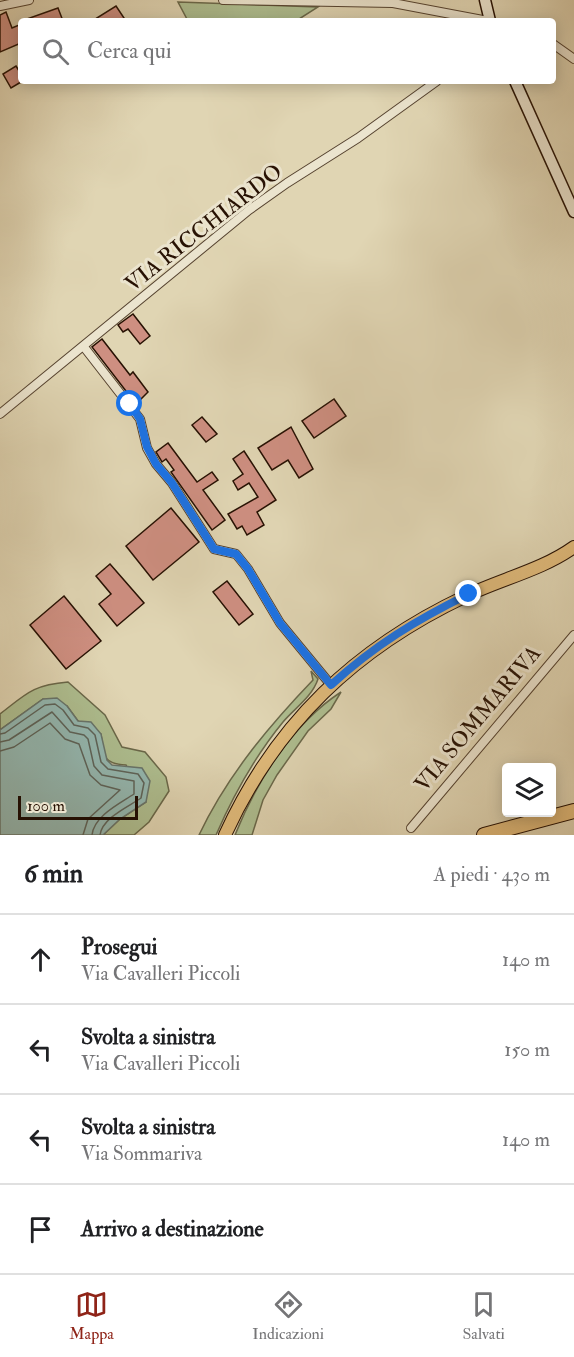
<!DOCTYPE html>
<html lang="it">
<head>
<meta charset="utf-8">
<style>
  body { margin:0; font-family:"IM FELL Double Pica",serif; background:#f6f6f6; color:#202124 }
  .controls { position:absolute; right:18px; bottom:18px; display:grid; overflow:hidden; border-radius:6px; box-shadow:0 3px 15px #0003 }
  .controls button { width:54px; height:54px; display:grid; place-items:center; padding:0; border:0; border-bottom:2px solid #e0e0e0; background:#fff; color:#202124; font:30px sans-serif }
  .scale { position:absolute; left:18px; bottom:15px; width:120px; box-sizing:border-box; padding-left:6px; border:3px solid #271103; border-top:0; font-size:16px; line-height:21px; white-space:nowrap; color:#271103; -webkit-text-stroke:4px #ebe4ce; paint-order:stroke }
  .stop { position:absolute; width:18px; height:18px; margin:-14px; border:4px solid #1a73e8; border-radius:50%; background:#fff }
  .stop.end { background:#1a73e8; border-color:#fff; box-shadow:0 2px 6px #0008 }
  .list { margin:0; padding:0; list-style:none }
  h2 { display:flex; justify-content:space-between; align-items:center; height:78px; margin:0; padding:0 24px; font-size:26px }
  h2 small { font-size:20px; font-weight:400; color:#757577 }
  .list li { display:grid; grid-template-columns:39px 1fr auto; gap:18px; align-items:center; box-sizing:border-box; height:90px; padding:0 24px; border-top:2px solid #e0e0e0 }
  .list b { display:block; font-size:22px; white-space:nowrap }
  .list p { margin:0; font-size:20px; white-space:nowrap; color:#757577 }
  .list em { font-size:20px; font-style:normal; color:#757577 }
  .icon { flex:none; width:33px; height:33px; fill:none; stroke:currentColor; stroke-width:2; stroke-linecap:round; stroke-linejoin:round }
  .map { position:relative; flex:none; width:574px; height:835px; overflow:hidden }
  .search { position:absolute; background:#fff; box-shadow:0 3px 15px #0003; left:18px; right:18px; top:18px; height:66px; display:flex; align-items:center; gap:15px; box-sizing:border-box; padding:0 21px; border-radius:6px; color:#757577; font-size:22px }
  .sheet { height:438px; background:#fff }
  nav { display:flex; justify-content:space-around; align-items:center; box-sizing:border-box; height:84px; border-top:2px solid #e0e0e0; background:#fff; font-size:16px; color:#757577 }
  nav a { display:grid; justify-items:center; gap:3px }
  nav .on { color:#8f2418 }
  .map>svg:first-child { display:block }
  .green { fill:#aebe90; stroke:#6a684a; stroke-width:1.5 }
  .water { fill:#94b8b1; stroke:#68756b; stroke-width:1.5 }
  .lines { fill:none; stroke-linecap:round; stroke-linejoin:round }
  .shore { stroke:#5e645a; stroke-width:1.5 }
  .building { fill:#ce8f81; stroke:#271103; stroke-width:1.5 }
  .minor-casing { stroke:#55422f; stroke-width:10 }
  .secondary-casing { stroke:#271103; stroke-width:13 }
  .primary-casing { stroke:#271103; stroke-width:14 }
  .motorway-casing { stroke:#271103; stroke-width:16 }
  .minor { stroke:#ebe4ce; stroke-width:8 }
  .secondary { stroke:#ebe4ce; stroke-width:10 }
  .primary { stroke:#e0ba7a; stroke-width:12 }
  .motorway { stroke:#e0ba7a; stroke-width:14 }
  .route { stroke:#1a73e8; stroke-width:8 }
  .labels { text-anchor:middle; stroke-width:6; stroke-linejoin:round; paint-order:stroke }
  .street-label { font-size:22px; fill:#271103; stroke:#ebe4ce }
</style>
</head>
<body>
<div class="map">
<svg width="574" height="835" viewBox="0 0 574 835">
  <rect width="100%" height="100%" fill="#e0d5b3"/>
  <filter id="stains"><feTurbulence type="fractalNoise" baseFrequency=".00333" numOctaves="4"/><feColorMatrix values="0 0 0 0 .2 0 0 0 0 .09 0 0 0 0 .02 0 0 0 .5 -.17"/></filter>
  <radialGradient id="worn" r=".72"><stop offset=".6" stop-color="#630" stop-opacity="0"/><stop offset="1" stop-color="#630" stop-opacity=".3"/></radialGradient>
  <g class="green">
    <polygon points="178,2 318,7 296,21 188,21"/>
    <path d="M311,671L318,679C312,697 295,708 283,722C256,755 233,796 216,835H199C227,776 268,727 313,680Z"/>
    <path d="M68,682L105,715L122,747L145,752L166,777L169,791L149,822L134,835H103L120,819L146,802L126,765C102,764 104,755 101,734L78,721L67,706L43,699L0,730V714C27,693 33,685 68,682Z"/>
    <path d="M341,692L331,709L308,731L277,775L263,800L252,835H235C257,781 292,724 341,692Z"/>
  </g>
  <polygon class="water" points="57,698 67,706 78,721 91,722 101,734 107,760 112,765 142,768 150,781 146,802 120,819 103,835 0,835 0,730 43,699"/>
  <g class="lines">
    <g class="shore">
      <path d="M0,734L5,733L45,705L55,704L63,710L74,725L88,728L95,735L101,762L108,769L138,774L144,783L141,798C128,807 102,818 100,835"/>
      <path d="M0,742L9,740L52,712L70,732L84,735L88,739L94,766L102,775L134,781V794C119,804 94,816 92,835"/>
      <polyline points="0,751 14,747 50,723 65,739 79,744 90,775 101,785 120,790 88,819 83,835"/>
    </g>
  </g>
  <g class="building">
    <polygon points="116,6 126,21 92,21"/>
    <polygon points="58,8 63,21 24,21 24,20"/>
    <polygon points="6,12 12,28 19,25 21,43 0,52 0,15"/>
    <polygon points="16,66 21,74 21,82 11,88 3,74"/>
    <polygon points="133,314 150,336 140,344 128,329 123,332 118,325"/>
    <polygon points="102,339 130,375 133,372 148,392 136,404 92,347"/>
    <polygon points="334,399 346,416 314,438 302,421"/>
    <polygon points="202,417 217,434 206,442 192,425"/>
    <polygon points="291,427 313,469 299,478 288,460 272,470 258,448"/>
    <polygon points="168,443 197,482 212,472 218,480 203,490 225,520 212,530 171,472 174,470 166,459 162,462 156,452"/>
    <polygon points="244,451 276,500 257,512 264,525 247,535 242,526 237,529 228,514 258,497 249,483 238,490 233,481 243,474 233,459"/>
    <polygon points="171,508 199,542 153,580 126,546"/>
    <polygon points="110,564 144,603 117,626 99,604 111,594 96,576"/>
    <polygon points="227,581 253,614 239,625 213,592"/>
    <polygon points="64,596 101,641 66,669 30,625"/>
  </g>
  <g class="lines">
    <g class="minor-casing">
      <g id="minor">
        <polyline points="223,0 393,3 488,21"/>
        <polyline points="0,6 29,0"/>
        <polyline points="553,44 574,59"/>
        <polyline points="84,347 140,419 147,448 156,464 172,483 214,549 236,554 248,569 280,623 331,685"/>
        <polyline points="0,414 249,210 287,183 358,138 437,81"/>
        <polyline points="411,828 574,635"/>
      </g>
    </g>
    <g class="secondary-casing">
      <g id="secondary">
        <polyline points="485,0 490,21"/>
        <polyline points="515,81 574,212"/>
      </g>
    </g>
    <g class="primary-casing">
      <path id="primary" d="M225,835C276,723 356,648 466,596C501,579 542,570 574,547"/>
    </g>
    <g class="motorway-casing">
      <polyline id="motorway" points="484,835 574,811"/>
    </g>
    <use href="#minor" class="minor"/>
    <use href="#secondary" class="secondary"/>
    <use href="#primary" class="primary"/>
    <use href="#motorway" class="motorway"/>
  </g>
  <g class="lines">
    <path class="route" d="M130,404L140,419L147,447L156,464L172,483L214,549L236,554L248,569L280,623L331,685C375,645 416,620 469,594"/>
  </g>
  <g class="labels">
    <g class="street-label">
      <text transform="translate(203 227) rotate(-38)" y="8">VIA RICCHIARDO</text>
      <text transform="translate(477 718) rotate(-50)" y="8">VIA SOMMARIVA</text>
    </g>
  </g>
  <rect width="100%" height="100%" filter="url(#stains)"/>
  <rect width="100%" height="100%" fill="url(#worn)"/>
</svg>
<div class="controls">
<button><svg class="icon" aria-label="layers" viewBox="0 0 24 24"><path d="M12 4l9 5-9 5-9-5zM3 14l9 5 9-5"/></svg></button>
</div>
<div class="scale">100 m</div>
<div class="stop" style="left:130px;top:404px"></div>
<div class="stop end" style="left:469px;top:594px"></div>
<div class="search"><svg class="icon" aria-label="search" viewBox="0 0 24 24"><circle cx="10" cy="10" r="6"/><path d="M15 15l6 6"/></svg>Cerca qui</div>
</div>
<section class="sheet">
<h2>6 min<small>A piedi · 430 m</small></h2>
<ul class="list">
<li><svg class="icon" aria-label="ahead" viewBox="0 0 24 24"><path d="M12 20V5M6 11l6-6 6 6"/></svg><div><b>Prosegui</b><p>Via Cavalleri Piccoli</p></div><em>140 m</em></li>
<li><svg class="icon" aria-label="left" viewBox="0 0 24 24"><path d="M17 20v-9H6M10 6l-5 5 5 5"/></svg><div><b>Svolta a sinistra</b><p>Via Cavalleri Piccoli</p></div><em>150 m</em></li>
<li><svg class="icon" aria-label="left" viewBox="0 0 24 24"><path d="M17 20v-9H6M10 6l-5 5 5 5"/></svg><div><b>Svolta a sinistra</b><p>Via Sommariva</p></div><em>140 m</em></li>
<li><svg class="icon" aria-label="arrive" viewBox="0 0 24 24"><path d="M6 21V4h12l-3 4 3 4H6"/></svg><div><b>Arrivo a destinazione</b></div></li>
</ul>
</section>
<nav>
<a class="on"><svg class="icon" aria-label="map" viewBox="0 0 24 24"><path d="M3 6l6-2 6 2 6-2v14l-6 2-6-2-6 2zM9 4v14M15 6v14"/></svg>Mappa</a>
<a><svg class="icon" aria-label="directions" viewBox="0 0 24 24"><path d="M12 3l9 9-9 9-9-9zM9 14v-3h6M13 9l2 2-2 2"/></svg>Indicazioni</a>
<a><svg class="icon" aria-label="saved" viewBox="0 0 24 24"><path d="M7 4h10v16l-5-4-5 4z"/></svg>Salvati</a>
</nav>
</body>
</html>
